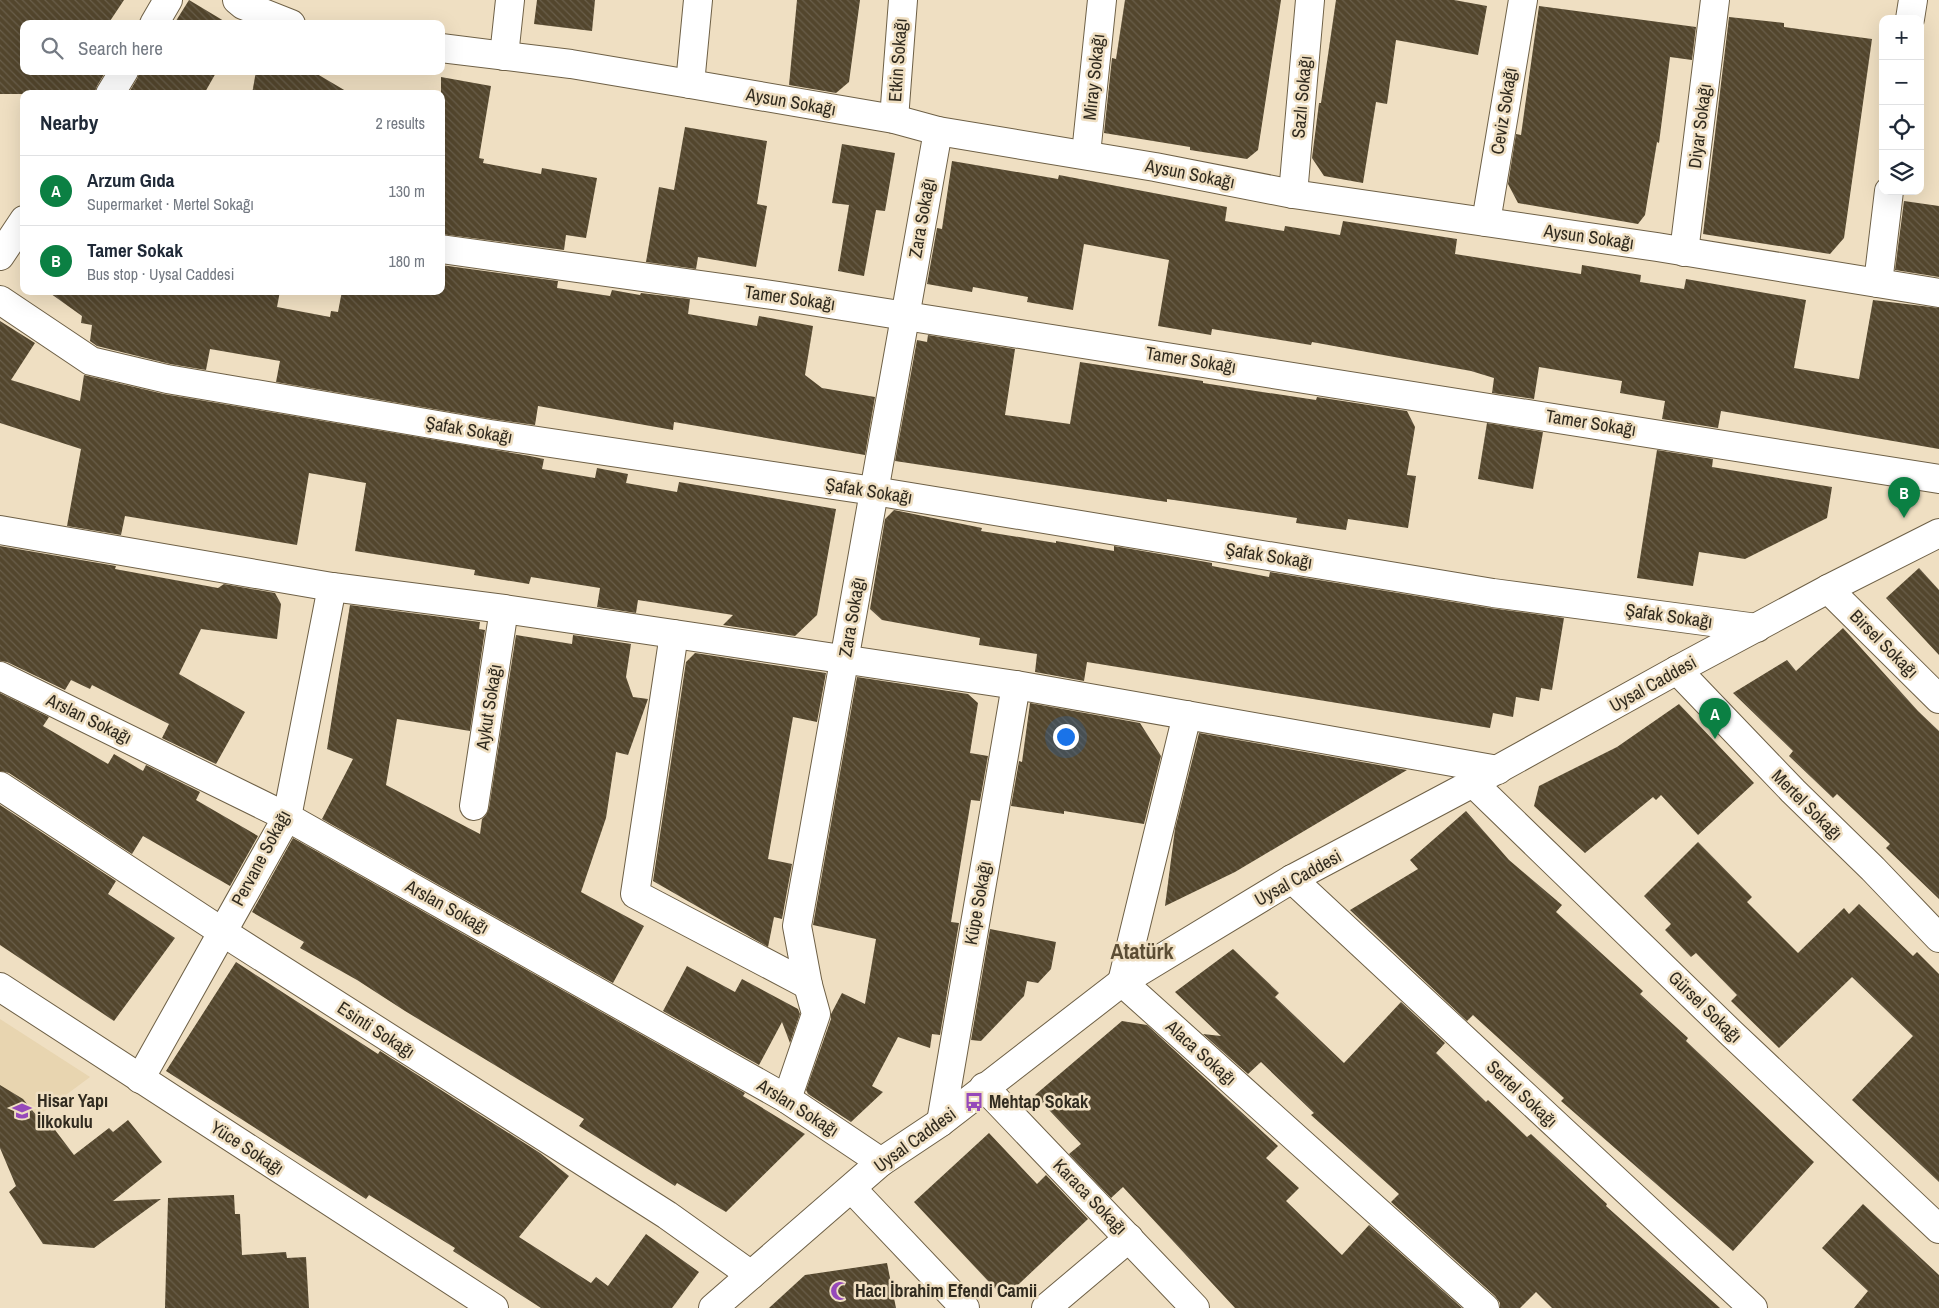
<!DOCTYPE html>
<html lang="en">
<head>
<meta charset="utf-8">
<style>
  body { margin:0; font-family:"Archivo Narrow",sans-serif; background:#f2f2f3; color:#1f2937 }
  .controls { position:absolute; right:15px; top:15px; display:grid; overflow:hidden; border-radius:10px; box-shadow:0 5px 20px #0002 }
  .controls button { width:45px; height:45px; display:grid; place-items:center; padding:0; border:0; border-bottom:1px solid #e0e1e3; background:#fff; color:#1f2937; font:25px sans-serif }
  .you { position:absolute; left:1065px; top:736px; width:18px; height:18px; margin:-12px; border:4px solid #fff; border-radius:50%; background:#1a73e8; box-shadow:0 0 0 8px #1a73e833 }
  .badge { display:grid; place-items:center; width:32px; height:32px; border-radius:50%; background:#0b8043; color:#fff; font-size:16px; font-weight:700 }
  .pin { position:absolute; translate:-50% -41px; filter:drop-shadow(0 1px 2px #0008) }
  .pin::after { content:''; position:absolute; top:26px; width:18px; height:15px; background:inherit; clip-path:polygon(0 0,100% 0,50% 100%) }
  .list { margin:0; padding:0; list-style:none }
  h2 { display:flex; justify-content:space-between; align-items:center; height:65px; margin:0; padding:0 20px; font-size:21px }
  h2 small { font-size:16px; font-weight:400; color:#747a83 }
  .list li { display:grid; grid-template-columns:32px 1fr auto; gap:15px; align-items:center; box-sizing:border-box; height:70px; padding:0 20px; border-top:1px solid #e0e1e3 }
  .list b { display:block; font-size:19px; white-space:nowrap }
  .list p { margin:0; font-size:16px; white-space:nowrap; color:#747a83 }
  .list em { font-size:16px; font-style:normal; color:#747a83 }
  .icon { flex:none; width:28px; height:28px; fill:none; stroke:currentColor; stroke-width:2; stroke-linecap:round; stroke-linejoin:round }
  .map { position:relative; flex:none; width:1939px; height:1308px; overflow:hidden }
  .search { position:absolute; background:#fff; box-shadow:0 5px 20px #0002; left:20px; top:20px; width:425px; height:55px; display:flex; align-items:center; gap:12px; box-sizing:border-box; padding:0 18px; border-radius:10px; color:#747a83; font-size:19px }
  .panel { position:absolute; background:#fff; box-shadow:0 5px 20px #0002; left:20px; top:90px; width:425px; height:205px; border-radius:10px }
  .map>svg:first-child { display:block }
  .built { fill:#e8d5b0 }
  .building { fill:url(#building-back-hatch) }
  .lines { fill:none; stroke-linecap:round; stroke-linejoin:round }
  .minor-casing { stroke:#6e6046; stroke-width:30 }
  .minor { stroke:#fff; stroke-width:28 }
  .labels { text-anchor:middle; stroke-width:5; stroke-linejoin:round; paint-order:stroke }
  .street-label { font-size:18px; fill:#312b1f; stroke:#efdfc2 }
  .poi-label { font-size:18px; font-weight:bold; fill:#312b1f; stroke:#efdfc2; text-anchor:start }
  .district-label { font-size:22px; font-weight:bold; fill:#5c4e35; stroke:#efdfc2 }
</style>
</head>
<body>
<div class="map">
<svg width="1939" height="1308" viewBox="0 0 1939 1308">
  <defs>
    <pattern id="building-back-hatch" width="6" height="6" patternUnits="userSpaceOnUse" patternTransform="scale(1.25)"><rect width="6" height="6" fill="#53462d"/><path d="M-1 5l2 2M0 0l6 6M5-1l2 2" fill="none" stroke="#695e4a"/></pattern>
  </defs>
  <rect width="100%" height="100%" fill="#efdfc2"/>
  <polygon class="built" points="0,1019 90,1077 0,1144"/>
  <g class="building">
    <polygon points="0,0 124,0 108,24 24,24 24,71 106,71 97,86 94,94 0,94"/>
    <polygon points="189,0 229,24 174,24"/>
    <polygon points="537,0 595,0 592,31 534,24"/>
    <polygon points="797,0 860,0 849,82 836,93 789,85"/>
    <polygon points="1125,0 1281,0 1258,150 1247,159 1190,150 1190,147 1104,133 1112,58 1116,59"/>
    <polygon points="1336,0 1454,0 1487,6 1478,55 1396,40 1387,104 1376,102 1363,183 1324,176 1312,158 1319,103 1321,103"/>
    <polygon points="1539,6 1696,27 1692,60 1670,57 1659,143 1657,142 1645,215 1638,224 1518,203 1508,184 1516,134 1521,135"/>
    <polygon points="1729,17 1784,23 1784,27 1872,39 1844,238 1830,254 1703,234"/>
    <polygon points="140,71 217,71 204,94 128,94 137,79"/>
    <polygon points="256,71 312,71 351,94 252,94"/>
    <polygon points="441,77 491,86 479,158 484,159 483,163 541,174 542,168 597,178 586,238 566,235 564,250 441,234"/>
    <polygon points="685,127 767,141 757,204 767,206 756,267 698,257 696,269 646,262 659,187 674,190"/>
    <polygon points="842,144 895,153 885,211 876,210 864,276 838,271 849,205 832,203"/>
    <polygon points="952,161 1058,179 1059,175 1227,207 1225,221 1284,231 1285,226 1340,235 1343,221 1457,239 1455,254 1581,274 1582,265 1641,275 1640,282 1684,289 1686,279 1806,300 1794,368 1859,379 1873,300 1939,308 1939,449 1721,411 1718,428 1662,419 1665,401 1620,393 1622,381 1539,367 1534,399 1492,393 1494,378 1471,371 1312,342 1311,345 1212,329 1211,335 1158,326 1169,260 1084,244 1073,310 1027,302 1028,297 973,287 972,292 927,284 937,228 942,229"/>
    <polygon points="1904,201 1939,206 1939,277 1895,270"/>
    <polygon points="441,265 558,281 557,288 610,296 612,290 640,295 641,293 690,299 688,314 757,326 759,316 813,326 805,375 822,388 875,397 865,455 674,422 673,430 538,406 535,425 492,419 276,382 280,361 210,349 206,370 170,364 97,346 90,341 92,325 81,323 82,316 47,291 280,291 277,307 330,317 331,311 338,312 342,291 441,291"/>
    <polygon points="0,321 35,343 11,380 80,401 84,375 164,394 530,456 544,459 542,469 595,478 597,468 628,474 626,483 677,492 679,482 836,509 817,615 795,636 723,625 733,615 638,600 636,613 597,607 600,588 531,577 529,584 474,575 475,570 355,551 366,483 309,473 297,545 125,516 121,535 67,526 81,449 0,423"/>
    <polygon points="928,335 1015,349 1005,415 1070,424 1080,362 1203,381 1203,383 1316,400 1317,397 1407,411 1415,427 1407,475 1416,476 1408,528 1348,519 1346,530 1296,523 1297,518 1167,499 1167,502 895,461 917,340 927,342"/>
    <polygon points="1487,423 1543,432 1533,489 1478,479"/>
    <polygon points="1657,450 1713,459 1712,467 1832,487 1827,518 1745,559 1699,552 1693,586 1637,578"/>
    <polygon points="894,510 982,528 981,531 1056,543 1056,541 1114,551 1114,546 1212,563 1212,566 1269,577 1270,572 1490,608 1564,618 1552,690 1541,688 1539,701 1516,697 1513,717 1493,713 1490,728 1087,662 1084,681 1035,672 1037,654 979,645 980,638 882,620 870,609 885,519"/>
    <polygon points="0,546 116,566 115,569 218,588 224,584 275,593 281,604 277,639 201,629 179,674 245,712 216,764 162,738 169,724 92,685 90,689 71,680 65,690 7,662 0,661"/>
    <polygon points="1919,568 1939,590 1939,655 1886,598"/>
    <polygon points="350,605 480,622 479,629 485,630 470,731 397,719 386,785 480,834 482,819 486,815 489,808 516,635 572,644 573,635 631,644 626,677 633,697 648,699 628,755 616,752 606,818 581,892 644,926 613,983 322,819 353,759 327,749"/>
    <polygon points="1843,628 1918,711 1939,731 1939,899 1886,848 1890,844 1837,794 1833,798 1789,756 1793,751 1733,693 1787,660 1796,671"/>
    <polygon points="695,653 826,673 817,722 793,717 768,859 792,864 782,919 774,917 768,947 653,881 686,662"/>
    <polygon points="857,677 968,694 978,703 970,753 988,756 980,801 971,800 951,922 959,923 940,1035 932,1034 930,1048 898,1037 872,1086 883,1092 851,1122 808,1094 806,1090 831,1019 831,1014 842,993 865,1004 876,939 813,925"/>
    <polygon points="0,693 49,717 43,726 108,764 114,754 143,771 146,765 200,792 196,800 258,836 230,886 143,836 132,854 9,773 0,771"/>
    <polygon points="1030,703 1140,723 1161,756 1144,824 1064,811 1064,814 1011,806 1019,761 1022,762"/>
    <polygon points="1679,704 1754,783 1698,835 1661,795 1656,800 1653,797 1585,853 1534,806 1539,786 1617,747"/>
    <polygon points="1199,733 1407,770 1235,872 1165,906 1175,829"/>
    <polygon points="0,805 116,881 108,894 175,938 114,1021 0,945"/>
    <polygon points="1466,811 1509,860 1562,905 1556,912 1643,991 1640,994 1688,1038 1686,1041 1814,1162 1733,1251 1561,1101 1564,1098 1473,1015 1467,1021 1350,910 1418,869 1410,860"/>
    <polygon points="293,838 745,1093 743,1096 805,1134 726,1212 677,1183 675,1186 579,1126 584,1119 405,1011 357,980 300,948 304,942 252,912"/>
    <polygon points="1698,842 1752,897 1747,902 1798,953 1844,908 1849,914 1859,904 1913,956 1917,952 1939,974 1939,1182 1852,1100 1913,1036 1852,977 1779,1048 1731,1001 1737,995 1696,953 1691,957 1665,930 1671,924 1644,896"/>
    <polygon points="990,929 1056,942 1051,969 1038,983 1027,981 1024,996 981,1041 971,1040"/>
    <polygon points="1233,949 1279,993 1275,997 1344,1063 1401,1002 1445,1043 1436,1053 1486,1102 1488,1100 1527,1137 1531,1134 1607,1204 1606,1206 1720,1308 1552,1308 1536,1292 1520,1308 1500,1308 1500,1303 1495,1296 1391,1202 1399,1194 1311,1115 1314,1113 1261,1062 1248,1074 1203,1034 1221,1036 1175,992"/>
    <polygon points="236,962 378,1054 380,1051 540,1153 569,1176 519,1237 591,1283 596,1277 608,1286 646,1234 699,1272 672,1308 541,1308 453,1251 455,1248 369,1195 366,1199 166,1071"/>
    <polygon points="687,966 735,992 742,979 798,1009 800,1014 790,1043 782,1022 759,1065 663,1011"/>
    <polygon points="1122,1021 1147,1025 1278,1146 1266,1158 1299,1188 1286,1201 1342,1255 1369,1225 1462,1308 1235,1308 1123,1187 1111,1198 1069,1154 1081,1144 1035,1095"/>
    <polygon points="0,1085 23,1099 45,1126 49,1122 74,1155 109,1128 113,1132 128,1120 162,1162 113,1201 161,1199 94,1248 43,1244 9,1192 16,1186 0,1148"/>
    <polygon points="989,1133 1037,1184 1046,1175 1088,1219 1004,1298 914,1202"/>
    <polygon points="234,1195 235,1214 240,1214 242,1255 286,1252 287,1258 306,1257 309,1308 165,1308 168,1198"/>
    <polygon points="1863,1204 1939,1275 1939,1308 1854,1308 1868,1291 1822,1248"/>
    <polygon points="887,1263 896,1308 769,1308 805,1275"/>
  </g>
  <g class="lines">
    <g class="minor-casing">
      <g id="minor">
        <polyline points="237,0 243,5 291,24"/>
        <polyline points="1910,19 1913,0"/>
        <polyline points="154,24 168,0"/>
        <polyline points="441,48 571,64 690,84 894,119 938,131 1155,167 1293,194 1657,247 1939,293"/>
        <polyline points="504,56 510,0"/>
        <polyline points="690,84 698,0"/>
        <polyline points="110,94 124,71"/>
        <polyline points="894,119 903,0"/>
        <polyline points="1086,154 1102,0"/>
        <polyline points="1293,194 1310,0"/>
        <polyline points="1486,222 1523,0"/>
        <polyline points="441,249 779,296 1939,479"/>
        <polyline points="1684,252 1715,0"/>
        <polyline points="0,256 24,220"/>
        <polyline points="1878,283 1889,191"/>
        <polyline points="0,300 91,361 167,379 490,434 874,491 1493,593 1757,628"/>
        <polyline points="0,530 332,587 504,609 674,634 635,894 808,985"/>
        <polyline points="1828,589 1939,699"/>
        <polyline points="674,634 1016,685 1498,770"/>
        <polyline points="1677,670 1793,791 1873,869 1939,938"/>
        <polyline points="0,676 287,817 787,1099 881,1162"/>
        <polyline points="1187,715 1122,982 1485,1308"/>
        <polyline points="1473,783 1731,1033 1939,1229"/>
        <polyline points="0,786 221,931 667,1215 751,1275"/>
        <polyline points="474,806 504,609"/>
        <polyline points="1292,879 1753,1308"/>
        <polyline points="0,987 494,1308"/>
        <polyline points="140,1079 287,817 332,587"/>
        <polyline points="984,1087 1195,1308"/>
        <polyline points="787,1099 816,1014 808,985 797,926 938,131"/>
        <polyline points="941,1122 1016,685"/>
        <polyline points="852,1189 965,1308"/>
        <polyline points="713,1308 881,1162 941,1122 1122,982 1292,879 1473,783 1677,670 1828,589 1939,533"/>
        <polyline points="1046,1308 1129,1238"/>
      </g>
    </g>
    <use href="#minor" class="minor"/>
  </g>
  <defs>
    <g id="bus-bare" transform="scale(1.5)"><path d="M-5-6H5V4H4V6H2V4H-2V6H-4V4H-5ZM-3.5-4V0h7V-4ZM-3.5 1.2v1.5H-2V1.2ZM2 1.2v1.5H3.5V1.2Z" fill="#9649ba" stroke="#efdfc2" stroke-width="2.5" paint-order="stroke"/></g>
    <g id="school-bare" transform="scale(1.5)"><path d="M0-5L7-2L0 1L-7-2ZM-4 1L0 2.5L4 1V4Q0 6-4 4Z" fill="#9649ba" stroke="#efdfc2" stroke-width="2.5" paint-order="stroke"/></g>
    <g id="mosque-bare" transform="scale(1.5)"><path d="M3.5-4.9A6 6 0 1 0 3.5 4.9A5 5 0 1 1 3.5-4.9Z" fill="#9649ba" stroke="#efdfc2" stroke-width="2.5" paint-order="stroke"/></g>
  </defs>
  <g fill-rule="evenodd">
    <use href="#bus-bare" x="974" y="1102"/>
    <use href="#school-bare" x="22" y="1111"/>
    <use href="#mosque-bare" x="840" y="1291"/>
  </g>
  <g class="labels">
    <g class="street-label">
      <text transform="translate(898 60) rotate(-86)" y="6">Etkin Sokağı</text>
      <text transform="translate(1094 77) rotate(-84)" y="6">Miray Sokağı</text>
      <text transform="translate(1302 97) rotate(-85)" y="6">Sazlı Sokağı</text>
      <text transform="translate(791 102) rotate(10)" y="6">Aysun Sokağı</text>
      <text transform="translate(1504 111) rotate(-81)" y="6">Ceviz Sokağı</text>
      <text transform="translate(1700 126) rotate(-83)" y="6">Diyar Sokağı</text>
      <text transform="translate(1190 174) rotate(11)" y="6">Aysun Sokağı</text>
      <text transform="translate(922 218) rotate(-80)" y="6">Zara Sokağı</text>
      <text transform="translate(1589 237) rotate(8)" y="6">Aysun Sokağı</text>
      <text transform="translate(790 298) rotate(8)" y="6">Tamer Sokağı</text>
      <text transform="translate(1191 360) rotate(9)" y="6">Tamer Sokağı</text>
      <text transform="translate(1591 423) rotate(9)" y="6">Tamer Sokağı</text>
      <text transform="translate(469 430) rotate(10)" y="6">Şafak Sokağı</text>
      <text transform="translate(869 491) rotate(9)" y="6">Şafak Sokağı</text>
      <text transform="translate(1269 556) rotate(9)" y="6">Şafak Sokağı</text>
      <text transform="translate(1669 616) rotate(8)" y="6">Şafak Sokağı</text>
      <text transform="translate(852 617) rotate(-80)" y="6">Zara Sokağı</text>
      <text transform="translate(1884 644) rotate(45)" y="6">Birsel Sokağı</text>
      <text transform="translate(1653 684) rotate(-29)" y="6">Uysal Caddesi</text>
      <text transform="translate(489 707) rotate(-81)" y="6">Aykut Sokağı</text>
      <text transform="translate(89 719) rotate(26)" y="6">Arslan Sokağı</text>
      <text transform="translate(1807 805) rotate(45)" y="6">Mertel Sokağı</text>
      <text transform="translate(261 858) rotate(-62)" y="6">Pervane Sokağı</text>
      <text transform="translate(1298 878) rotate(-29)" y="6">Uysal Caddesi</text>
      <text transform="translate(978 903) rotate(-80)" y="6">Küpe Sokağı</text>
      <text transform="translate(447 907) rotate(29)" y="6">Arslan Sokağı</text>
      <text transform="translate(1705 1007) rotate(44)" y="6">Gürsel Sokağı</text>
      <text transform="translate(376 1030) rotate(33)" y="6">Esinti Sokağı</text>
      <text transform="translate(1201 1053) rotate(42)" y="6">Alaca Sokağı</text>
      <text transform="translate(1522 1094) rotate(43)" y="6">Sertel Sokağı</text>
      <text transform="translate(798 1108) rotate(32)" y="6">Arslan Sokağı</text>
      <text transform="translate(915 1140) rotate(-36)" y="6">Uysal Caddesi</text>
      <text transform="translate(247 1148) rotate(33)" y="6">Yüce Sokağı</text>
      <text transform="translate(1090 1197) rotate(46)" y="6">Karaca Sokağı</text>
    </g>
    <g class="poi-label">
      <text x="37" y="1107">Hisar Yapı<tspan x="37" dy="21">İlkokulu</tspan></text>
      <text x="989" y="1108">Mehtap Sokak</text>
      <text x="855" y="1297">Hacı İbrahim Efendi Camii</text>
    </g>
    <g class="district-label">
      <text x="1142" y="959">Atatürk</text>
    </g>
  </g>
</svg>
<div class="controls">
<button>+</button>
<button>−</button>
<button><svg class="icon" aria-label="locate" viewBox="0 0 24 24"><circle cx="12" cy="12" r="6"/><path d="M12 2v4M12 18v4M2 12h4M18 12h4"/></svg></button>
<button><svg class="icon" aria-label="layers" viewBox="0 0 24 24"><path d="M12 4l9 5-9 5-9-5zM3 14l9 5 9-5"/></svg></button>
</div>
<div class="you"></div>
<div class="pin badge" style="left:1715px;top:739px">A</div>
<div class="pin badge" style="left:1904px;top:518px">B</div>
<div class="search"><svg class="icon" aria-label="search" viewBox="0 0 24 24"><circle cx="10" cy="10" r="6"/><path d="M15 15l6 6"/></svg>Search here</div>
<section class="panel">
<h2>Nearby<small>2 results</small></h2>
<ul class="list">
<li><span class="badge">A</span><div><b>Arzum Gıda</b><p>Supermarket · Mertel Sokağı</p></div><em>130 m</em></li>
<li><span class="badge">B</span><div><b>Tamer Sokak</b><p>Bus stop · Uysal Caddesi</p></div><em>180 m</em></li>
</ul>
</section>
</div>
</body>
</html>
